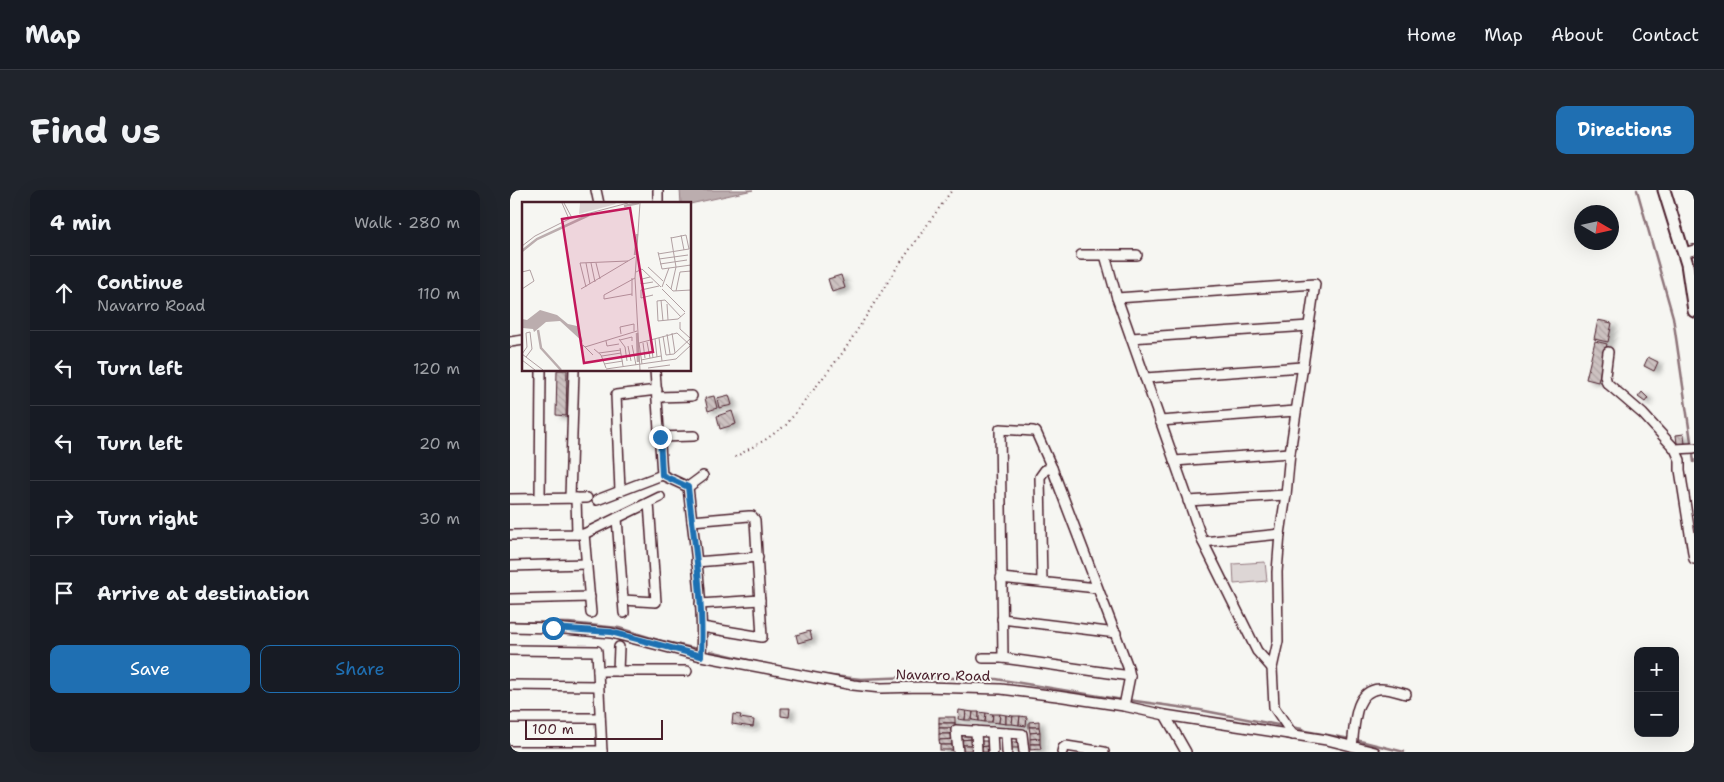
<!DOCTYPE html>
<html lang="en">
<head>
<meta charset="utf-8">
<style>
  body { margin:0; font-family:"Shantell Sans",sans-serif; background:#20242c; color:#f1f3f6 }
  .controls { position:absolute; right:15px; bottom:15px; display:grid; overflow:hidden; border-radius:10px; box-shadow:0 5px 20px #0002 }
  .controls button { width:45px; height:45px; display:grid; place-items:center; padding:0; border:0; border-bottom:1px solid #363941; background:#171b24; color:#f1f3f6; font:25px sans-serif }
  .compass { position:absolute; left:1064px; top:15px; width:45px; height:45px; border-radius:50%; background:#171b24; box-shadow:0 5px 20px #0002; rotate:99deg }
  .scale { position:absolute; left:15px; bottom:12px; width:138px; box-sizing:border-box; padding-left:5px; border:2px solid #4a1f2b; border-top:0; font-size:14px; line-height:18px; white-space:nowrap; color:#4a1f2b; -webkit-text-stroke:4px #f6f6f2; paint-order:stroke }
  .stop { position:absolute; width:15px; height:15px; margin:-11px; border:4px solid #1f6fb2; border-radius:50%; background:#fff }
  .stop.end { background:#1f6fb2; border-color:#fff; box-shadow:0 1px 5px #0008 }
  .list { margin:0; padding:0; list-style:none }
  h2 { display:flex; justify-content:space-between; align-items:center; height:65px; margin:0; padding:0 20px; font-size:21px }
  h2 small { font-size:16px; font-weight:400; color:#9ea1a6 }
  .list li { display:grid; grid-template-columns:32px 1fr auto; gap:15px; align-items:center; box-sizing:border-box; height:75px; padding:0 20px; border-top:1px solid #363941 }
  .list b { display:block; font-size:19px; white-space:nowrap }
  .list p { margin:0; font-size:16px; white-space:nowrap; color:#9ea1a6 }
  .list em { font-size:16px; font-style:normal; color:#9ea1a6 }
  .actions { display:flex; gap:10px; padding:15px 20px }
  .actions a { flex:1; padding:11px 0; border:1px solid #1f6fb2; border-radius:10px; text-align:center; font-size:18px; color:#1f6fb2 }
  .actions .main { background:#1f6fb2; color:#fff }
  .icon { flex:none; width:28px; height:28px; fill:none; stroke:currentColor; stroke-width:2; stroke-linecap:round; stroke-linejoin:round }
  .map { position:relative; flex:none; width:1184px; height:562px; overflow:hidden; border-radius:10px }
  header { display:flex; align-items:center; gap:30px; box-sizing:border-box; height:70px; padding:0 25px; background:#171b24; border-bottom:1px solid #363941 }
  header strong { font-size:24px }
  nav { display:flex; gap:28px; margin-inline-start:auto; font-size:18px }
  .intro { display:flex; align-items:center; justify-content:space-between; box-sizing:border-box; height:120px; padding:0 30px }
  h1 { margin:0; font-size:35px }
  .button { padding:12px 22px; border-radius:10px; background:#1f6fb2; color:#fff; font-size:18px; font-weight:700 }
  main { display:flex; gap:30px; padding:0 30px }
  aside { flex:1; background:#171b24; border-radius:10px; box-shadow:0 5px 20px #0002 }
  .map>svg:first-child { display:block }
  .grass { fill:#ddd6d5; stroke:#947a80 }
  .water { fill:#bbadae; stroke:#8e747a }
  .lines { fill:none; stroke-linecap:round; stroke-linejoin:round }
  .stream { stroke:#8e747a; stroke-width:2.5 }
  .building { fill:url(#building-back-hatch); stroke:#4a1f2b; filter:url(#shadow) }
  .minor-casing { stroke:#4a1f2b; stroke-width:12 }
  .major-casing { stroke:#4a1f2b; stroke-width:15 }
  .path { stroke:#4a1f2b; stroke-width:2; stroke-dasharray:1 4; stroke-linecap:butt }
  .minor { stroke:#f6f6f2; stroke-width:9 }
  .major { stroke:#f6f6f2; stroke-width:11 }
  .route { stroke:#1f6fb2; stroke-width:6 }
  .labels { text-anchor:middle; stroke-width:4; stroke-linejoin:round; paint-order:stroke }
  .street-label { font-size:14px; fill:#4a1f2b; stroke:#f6f6f2 }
  .inset-river { fill:none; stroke:#bbadae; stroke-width:2.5 }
  .inset-road { fill:none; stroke:#b1a0a2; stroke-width:1 }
  .view { fill:#c2185b; fill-opacity:0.15; stroke:#c2185b; stroke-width:2.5 }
  .inset-edge { fill:none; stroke:#4a1f2b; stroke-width:2.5 }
</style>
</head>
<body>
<header>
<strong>Map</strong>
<nav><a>Home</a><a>Map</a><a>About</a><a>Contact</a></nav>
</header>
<div class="intro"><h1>Find us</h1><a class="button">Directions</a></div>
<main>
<aside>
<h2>4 min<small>Walk · 280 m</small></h2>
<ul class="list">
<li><svg class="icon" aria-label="ahead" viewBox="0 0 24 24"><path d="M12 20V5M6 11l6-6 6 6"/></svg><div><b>Continue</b><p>Navarro Road</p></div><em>110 m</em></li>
<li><svg class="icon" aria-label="left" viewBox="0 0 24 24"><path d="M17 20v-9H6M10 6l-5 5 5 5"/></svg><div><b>Turn left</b></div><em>120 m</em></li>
<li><svg class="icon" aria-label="left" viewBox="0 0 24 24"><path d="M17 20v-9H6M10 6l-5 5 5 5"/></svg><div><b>Turn left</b></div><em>20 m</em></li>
<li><svg class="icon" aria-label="right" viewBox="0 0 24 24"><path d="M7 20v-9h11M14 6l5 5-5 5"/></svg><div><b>Turn right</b></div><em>30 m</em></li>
<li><svg class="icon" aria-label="arrive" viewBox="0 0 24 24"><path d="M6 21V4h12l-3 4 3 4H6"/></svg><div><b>Arrive at destination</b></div></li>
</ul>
<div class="actions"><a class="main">Save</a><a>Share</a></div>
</aside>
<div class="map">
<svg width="1184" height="562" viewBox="0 0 1184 562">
  <defs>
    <pattern id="building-back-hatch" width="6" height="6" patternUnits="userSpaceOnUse" patternTransform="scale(1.25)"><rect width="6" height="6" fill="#ccc1c0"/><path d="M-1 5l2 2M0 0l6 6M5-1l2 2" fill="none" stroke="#b1a5a5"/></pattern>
    <filter id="shadow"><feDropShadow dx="5" dy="3" stdDeviation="2.5" flood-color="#0004"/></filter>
  </defs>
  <rect width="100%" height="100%" fill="#f6f6f2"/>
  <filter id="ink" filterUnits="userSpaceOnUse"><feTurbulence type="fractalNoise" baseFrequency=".02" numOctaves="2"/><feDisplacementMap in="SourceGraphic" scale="10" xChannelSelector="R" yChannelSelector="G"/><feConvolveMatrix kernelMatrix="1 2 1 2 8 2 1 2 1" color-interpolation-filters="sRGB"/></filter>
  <g filter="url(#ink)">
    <polygon class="grass" points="755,372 757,391 724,394 723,374"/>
    <polygon class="water" points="170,0 243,0 180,14 171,14"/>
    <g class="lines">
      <g class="stream">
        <polyline points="1127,0 1163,127 1184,272"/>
        <polyline points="0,432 59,433 109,438 148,450 183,458"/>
        <polyline points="200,461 256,474"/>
        <polyline points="313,485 351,489 402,487 486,489 613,510"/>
        <polyline points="618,510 690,520 773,536"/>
        <polyline points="781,537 792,539 795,541 846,550 894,562"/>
      </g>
    </g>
    <g class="building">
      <polygon points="331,85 335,98 322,102 318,89"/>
      <polygon points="1088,130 1102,133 1098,152 1084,149"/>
      <polygon points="1085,151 1097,154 1088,192 1076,189"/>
      <polygon points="1138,167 1148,172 1144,181 1134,176"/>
      <polygon points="47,180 57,180 56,226 46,225"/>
      <polygon points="1132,202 1138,208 1135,212 1128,207"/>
      <polygon points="219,205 222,215 209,218 207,208"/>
      <polygon points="204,206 207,218 198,221 195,208"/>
      <polygon points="222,221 226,234 210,239 207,226"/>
      <polygon points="1174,244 1175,254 1167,254 1166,245"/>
      <polygon points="300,441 302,449 288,453 286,445"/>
      <polygon points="271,518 280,518 279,527 271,526"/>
      <polygon points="449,520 456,521 455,530 448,529"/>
      <polygon points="456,521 463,522 462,530 455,530"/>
      <polygon points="463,522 469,522 469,531 462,530"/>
      <polygon points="469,522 476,523 475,532 469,531"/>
      <polygon points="476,523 483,524 482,532 475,532"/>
      <polygon points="223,524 231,525 230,528 244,530 243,537 222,534"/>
      <polygon points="483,524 490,524 489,533 482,532"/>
      <polygon points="490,524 496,525 496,534 489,533"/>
      <polygon points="496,525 503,526 502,534 496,534"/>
      <polygon points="503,526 510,526 509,535 502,534"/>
      <polygon points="510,526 517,527 516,536 509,535"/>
      <rect x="429" y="527" width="16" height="6"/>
      <polygon points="529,531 529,537 519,537 519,532"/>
      <rect x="429" y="533" width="16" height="5"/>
      <polygon points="519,537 529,537 530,542 520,543"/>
      <rect x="429" y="538" width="16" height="6"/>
      <polygon points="530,542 530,548 520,549 520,543"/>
      <polygon points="462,543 463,549 450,550 450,544"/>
      <polygon points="429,544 445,544 446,549 429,550"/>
      <polygon points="530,548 530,554 520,554 520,549"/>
      <polygon points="446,549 446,555 430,555 429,550"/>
      <polygon points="463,549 463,555 451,555 450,550"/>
      <polygon points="468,551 478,551 478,556 469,557"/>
      <rect x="499" y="552" width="12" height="6"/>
      <polygon points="520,554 530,554 531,559 520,560"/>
      <rect x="430" y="555" width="16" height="5"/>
      <polygon points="451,555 463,555 464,560 451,561"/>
      <polygon points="478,556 479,562 469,562 469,557"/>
    </g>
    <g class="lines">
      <g class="minor-casing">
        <g id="minor">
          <polyline points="86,0 89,14"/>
          <polyline points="148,0 148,14"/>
          <polyline points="1174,63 1184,60"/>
          <polyline points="571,65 627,65"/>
          <polyline points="595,65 607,108 693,352 747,461 762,478"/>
          <polyline points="607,108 805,94 780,263 776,305 770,344 767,382 768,451 762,478 764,517 783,545"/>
          <polyline points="621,148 799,136"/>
          <polyline points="0,152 14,150"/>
          <polyline points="1098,162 1095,186 1097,193 1133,224 1165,259 1184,258"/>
          <path d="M145,180L152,285L178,297C184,352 194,410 191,466"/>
          <polyline points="635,188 792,177"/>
          <polyline points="147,207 182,206"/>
          <polyline points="650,231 786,221"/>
          <polyline points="149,247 184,246"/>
          <polyline points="1165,259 1170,270 1170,280 1184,369"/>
          <polyline points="664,271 780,263"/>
          <polyline points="178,297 193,286"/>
          <polyline points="110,301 106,205 147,200"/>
          <polyline points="30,308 31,180"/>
          <polyline points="60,308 64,180"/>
          <polyline points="66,308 67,344"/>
          <polyline points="0,309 77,308"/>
          <polyline points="87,310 152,285"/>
          <polyline points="678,311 776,305"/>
          <polyline points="107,328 114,423"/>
          <polyline points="182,331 239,326 242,326 245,330 252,447 192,437"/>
          <polyline points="74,344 81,423"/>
          <polyline points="0,345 74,344 150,307"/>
          <polyline points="693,352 770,344"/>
          <polyline points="186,372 248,367"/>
          <polyline points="0,376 77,374"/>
          <polyline points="491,388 587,398"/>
          <polyline points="532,392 530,287 535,280 542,278"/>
          <polyline points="0,409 80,407"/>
          <polyline points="113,410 146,412 139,313"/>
          <polyline points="190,414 250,410"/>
          <polyline points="492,429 606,443"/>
          <polyline points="0,437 43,438 101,443 191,466 343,495 371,498 413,497 491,499 547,506 614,516 655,525 817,550 865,562"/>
          <polyline points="0,460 87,461 92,562"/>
          <polyline points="473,468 493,468 620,486"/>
          <polyline points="493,468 490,239 523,241 526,242 542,278 618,477 620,486 614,516"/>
          <polyline points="88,481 177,481"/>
          <polyline points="108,481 109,457"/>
          <polyline points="0,495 88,496"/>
          <polyline points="655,525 676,562"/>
          <polyline points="0,528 90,528"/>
          <polyline points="466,541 467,562"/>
          <polyline points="482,542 483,562"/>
          <polyline points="496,543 497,562"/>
          <path d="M842,556C845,537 843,501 869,499C877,498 888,502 896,504"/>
          <polyline points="0,561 92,561"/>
          <polyline points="448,562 446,540 512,544 514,562"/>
          <polyline points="552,562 553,558 556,556 594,562"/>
        </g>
      </g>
      <g class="major-casing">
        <polyline id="major" points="1154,0 1177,74 1184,121"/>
      </g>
      <polyline class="path" points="225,267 255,250 276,235 334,161 386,79 442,0"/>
      <use href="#minor" class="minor"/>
      <use href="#major" class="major"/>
    </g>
  </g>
  <g class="lines" filter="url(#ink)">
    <path class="route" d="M43,438L101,442L191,466C194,410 184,352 178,297L152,285L150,247"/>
  </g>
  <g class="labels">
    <g class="street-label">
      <text transform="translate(433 485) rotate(1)" y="5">Navarro Road</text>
    </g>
  </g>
  <g transform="translate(12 12)">
    <rect width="169" height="169" fill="#f6f6f2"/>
    <path d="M58,1H93L94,2L57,12Z" fill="#ddd6d5"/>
    <path d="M18,108L35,113L46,122L55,124L61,140L38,119L24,120L12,130L11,127L0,126V117L5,118Z" fill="#bbadae"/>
    <path class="inset-river" d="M102,4L117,1M0,49L15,37L67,13M113,53L115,32M16,128L19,146L39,168M115,131L116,160"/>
    <path class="inset-road" d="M40,1L47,17M42,1L50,16M159,33L162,48M149,35L154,65L149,87M0,44L13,34L49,16L106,1M136,50L140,67L169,63M136,52L167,47L164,33L149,36M137,57L166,53M64,61L68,82M69,61L73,80M74,61L78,77M138,62L165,58M126,65L141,79M114,70L120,67L139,85M128,75L120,77L119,82L131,80M110,76V94M144,82L151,89L169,88M64,85L58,61L106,59L113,55M140,85L147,66M0,87L12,79L8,68L0,70M59,87L106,59M140,87L163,110M154,89L158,70L169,69M110,92L82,97V93L113,76M131,93L119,96V88L137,84M139,98L141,119M145,102L146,118M159,115L143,98L135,99L136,119L156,117L163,111M158,120V127L168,136M150,131L153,151M99,132L98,125L112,122V129M145,132L148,152M141,134L144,153L152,152L169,136M137,136L140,159M97,137L103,145L105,159M133,137L135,155M98,138L110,135V139M84,139L85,144L97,142M129,139L131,156M125,140L128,156M121,141L123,156M110,143L114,163M106,144L109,159M63,145L115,129M98,146L101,164M72,147L79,153L84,166M60,151L61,143L71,153M77,151L99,148M0,152L5,145L4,131L8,130L10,147L4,155M0,152L21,168M80,154L99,151M0,158L13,168M82,158L100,155M119,158L139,154M82,162L101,159M120,162L117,141L155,131L168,143M126,166L148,163M84,167L154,157L169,143M118,168L113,76L118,1"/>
    <path class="view" d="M108,6L131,150L62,161L40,17Z"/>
    <rect width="169" height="169" class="inset-edge"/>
  </g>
</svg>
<div class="controls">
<button>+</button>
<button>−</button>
</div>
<svg class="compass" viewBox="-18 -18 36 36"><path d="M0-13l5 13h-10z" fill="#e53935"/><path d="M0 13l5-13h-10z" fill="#9ea1a6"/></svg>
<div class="scale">100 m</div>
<div class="stop" style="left:43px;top:438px"></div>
<div class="stop end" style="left:150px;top:247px"></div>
</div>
</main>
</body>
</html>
